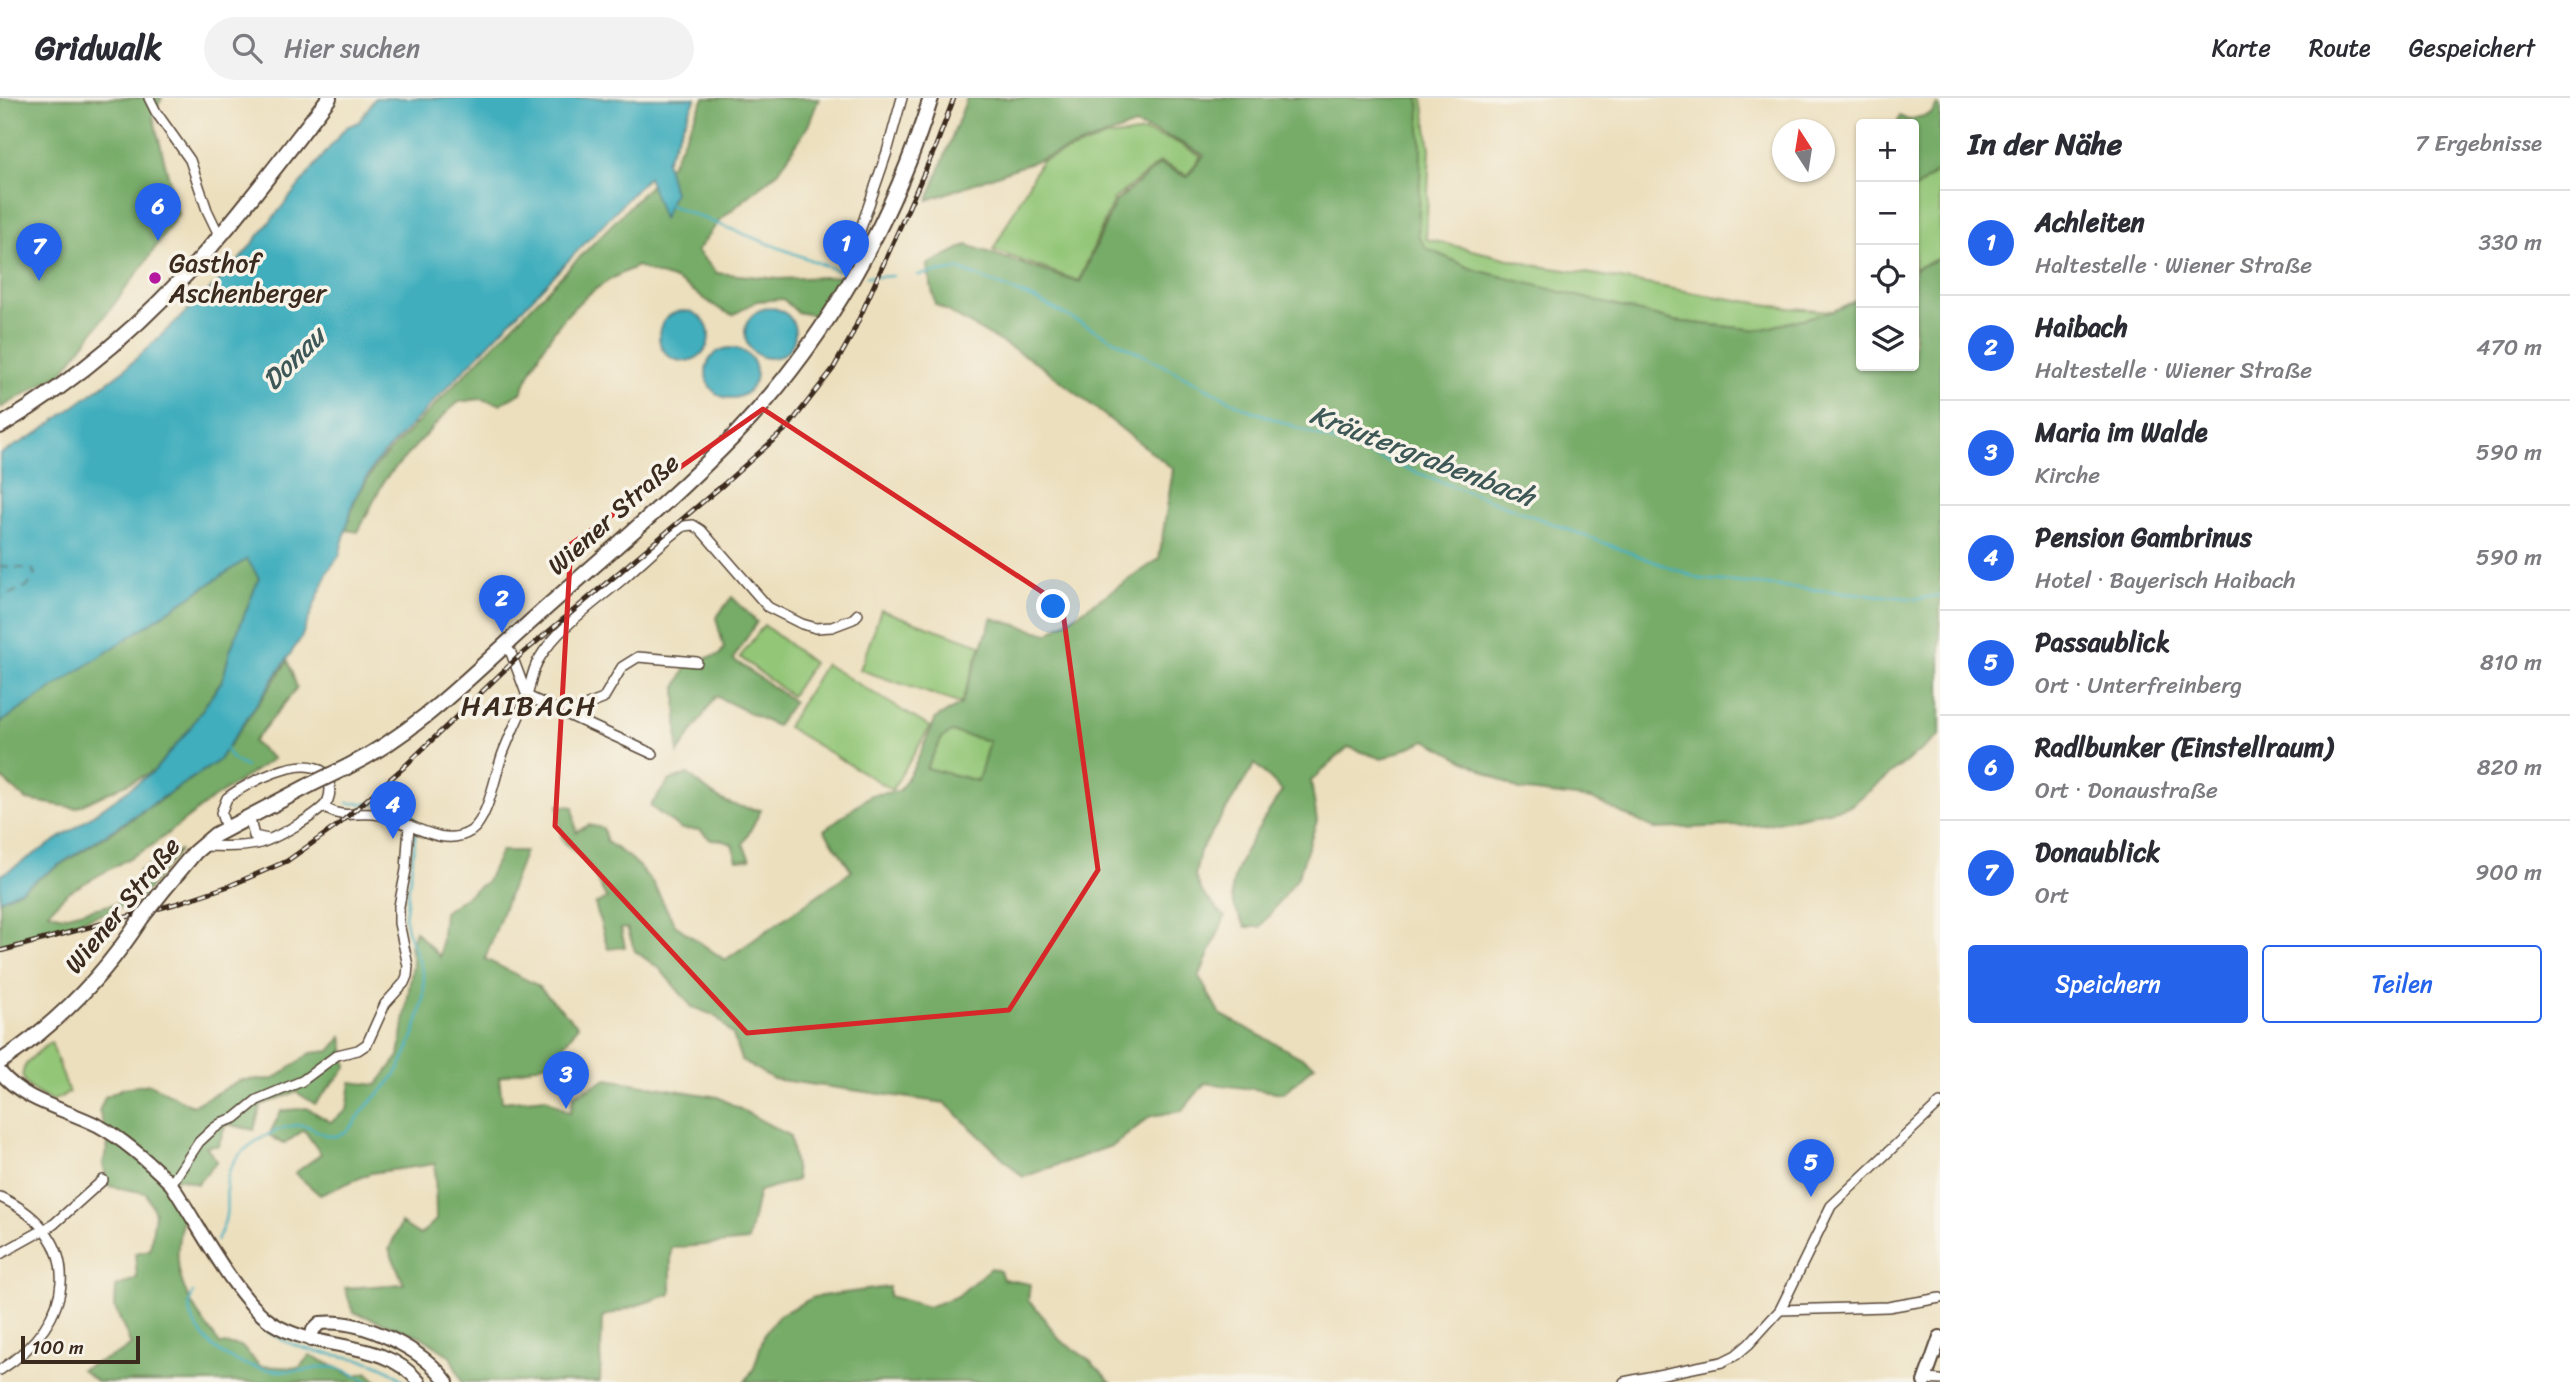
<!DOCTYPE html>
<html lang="de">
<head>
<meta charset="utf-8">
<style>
  body { margin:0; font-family:Sriracha,sans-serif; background:#f2f2f3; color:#2b2b33 }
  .controls { position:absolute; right:21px; top:21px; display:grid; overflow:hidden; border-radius:7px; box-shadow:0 2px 5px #0004 }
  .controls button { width:63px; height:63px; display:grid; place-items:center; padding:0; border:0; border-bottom:2px solid #e1e1e2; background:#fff; color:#2b2b33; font:35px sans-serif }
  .compass { position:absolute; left:1772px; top:21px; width:63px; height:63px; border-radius:50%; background:#fff; box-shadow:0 2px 5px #0004; rotate:348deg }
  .scale { position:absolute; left:21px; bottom:18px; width:119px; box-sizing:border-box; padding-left:7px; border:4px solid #3b2a1e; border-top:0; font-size:19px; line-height:24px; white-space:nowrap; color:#3b2a1e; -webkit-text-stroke:5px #f7f3e8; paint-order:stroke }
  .you { position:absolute; left:1054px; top:509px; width:24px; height:24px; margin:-18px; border:5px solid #fff; border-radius:50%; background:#1a73e8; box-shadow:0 0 0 10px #1a73e833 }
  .badge { display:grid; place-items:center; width:46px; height:46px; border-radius:50%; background:#2563eb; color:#fff; font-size:23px; font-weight:700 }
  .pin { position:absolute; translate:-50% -58px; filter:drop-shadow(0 2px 4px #0008) }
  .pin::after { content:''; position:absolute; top:37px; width:24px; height:21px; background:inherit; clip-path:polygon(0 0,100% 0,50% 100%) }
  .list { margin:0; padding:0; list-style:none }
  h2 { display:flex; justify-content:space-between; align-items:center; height:91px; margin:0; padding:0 28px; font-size:30px }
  h2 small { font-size:23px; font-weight:400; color:#7c7c81 }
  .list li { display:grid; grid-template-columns:46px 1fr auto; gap:21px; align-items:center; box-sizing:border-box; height:105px; padding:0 28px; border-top:2px solid #e1e1e2 }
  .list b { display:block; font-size:26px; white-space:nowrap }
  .list p { margin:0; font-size:23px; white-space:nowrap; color:#7c7c81 }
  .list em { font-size:23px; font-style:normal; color:#7c7c81 }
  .actions { display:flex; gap:14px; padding:21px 28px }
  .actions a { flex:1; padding:16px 0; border:2px solid #2563eb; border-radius:7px; text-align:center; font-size:24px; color:#2563eb }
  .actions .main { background:#2563eb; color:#fff }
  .icon { flex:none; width:38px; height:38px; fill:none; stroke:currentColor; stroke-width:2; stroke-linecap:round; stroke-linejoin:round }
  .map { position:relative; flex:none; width:1940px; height:1284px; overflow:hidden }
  header { display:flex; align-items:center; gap:42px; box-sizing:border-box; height:98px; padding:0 35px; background:#fff; border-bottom:2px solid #e1e1e2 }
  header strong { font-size:33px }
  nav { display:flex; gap:38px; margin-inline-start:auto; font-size:24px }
  .search { width:490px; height:63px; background:#f2f2f3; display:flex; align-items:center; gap:18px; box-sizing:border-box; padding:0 24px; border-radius:38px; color:#7c7c81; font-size:26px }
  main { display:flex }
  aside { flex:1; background:#fff }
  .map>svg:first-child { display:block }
  .green { fill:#93c677; stroke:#67784a; stroke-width:2 }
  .forest { fill:#76ab68; stroke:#586a43; stroke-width:2; fill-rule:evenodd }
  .water { fill:#40aebd; stroke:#3e6c6e; stroke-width:2 }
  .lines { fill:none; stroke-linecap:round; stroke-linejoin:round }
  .stream { stroke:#40aebd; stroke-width:2.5 }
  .ferry { stroke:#3d5856; stroke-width:2; stroke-dasharray:9 7; stroke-linecap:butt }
  .minor-casing { stroke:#564536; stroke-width:12 }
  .secondary-casing { stroke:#564536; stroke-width:16 }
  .primary-casing { stroke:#564536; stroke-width:18 }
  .minor { stroke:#fff; stroke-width:9 }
  .secondary { stroke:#fff; stroke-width:12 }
  .primary { stroke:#fff; stroke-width:14 }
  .rail-casing { stroke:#3b2a1e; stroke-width:5 }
  .rail { stroke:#f7f3e8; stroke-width:2.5; stroke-dasharray:8; stroke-linecap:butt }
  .primary-bridge-casing { stroke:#564536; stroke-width:18; stroke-linecap:butt }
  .primary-bridge { stroke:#fff; stroke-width:14 }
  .marked { fill:none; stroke:#d62828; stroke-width:5; stroke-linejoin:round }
  .poi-dot { fill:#b5179e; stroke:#f7f3e8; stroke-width:2.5 }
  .labels { text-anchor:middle; stroke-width:7; stroke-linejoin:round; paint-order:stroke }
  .poi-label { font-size:26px; fill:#3b2a1e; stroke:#f7f3e8; text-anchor:start }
  .street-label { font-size:26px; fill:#3b2a1e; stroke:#f7f3e8 }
  .water-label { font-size:28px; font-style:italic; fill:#3d5856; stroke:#f7f3e8 }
  .neighbourhood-label { font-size:28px; letter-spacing:2px; fill:#3b2a1e; stroke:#f7f3e8 }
</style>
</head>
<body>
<header>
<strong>Gridwalk</strong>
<div class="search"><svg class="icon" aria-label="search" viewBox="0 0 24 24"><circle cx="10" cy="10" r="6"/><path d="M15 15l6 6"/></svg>Hier suchen</div>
<nav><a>Karte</a><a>Route</a><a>Gespeichert</a></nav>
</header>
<main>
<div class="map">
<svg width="1940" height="1284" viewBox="0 0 1940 1284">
  <rect width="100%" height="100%" fill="#f7f3e8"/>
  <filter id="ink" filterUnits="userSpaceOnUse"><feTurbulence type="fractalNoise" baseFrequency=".0143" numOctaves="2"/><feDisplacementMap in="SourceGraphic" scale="14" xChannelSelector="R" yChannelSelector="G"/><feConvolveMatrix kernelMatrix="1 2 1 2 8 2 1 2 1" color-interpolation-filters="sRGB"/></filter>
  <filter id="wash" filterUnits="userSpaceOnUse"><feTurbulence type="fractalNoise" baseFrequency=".00686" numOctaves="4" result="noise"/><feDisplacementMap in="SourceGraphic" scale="28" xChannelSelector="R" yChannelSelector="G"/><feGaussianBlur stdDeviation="1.57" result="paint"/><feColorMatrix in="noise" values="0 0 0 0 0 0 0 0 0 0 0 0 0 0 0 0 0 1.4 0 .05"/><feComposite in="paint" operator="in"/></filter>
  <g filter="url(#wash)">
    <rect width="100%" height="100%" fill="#ecdfbd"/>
    <g class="green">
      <polygon points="1419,0 1423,0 1430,51 1426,141 1538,168 1599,177 1706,197 1790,210 1833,213 1759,232 1675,223 1472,171 1425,150 1418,137 1421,57"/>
      <polygon points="1145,34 1174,43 1201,58 1187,77 1160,64 1114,101 1079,183 993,152 1041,63 1106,39"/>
      <polygon points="1940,71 1940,160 1914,171 1914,92"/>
      <polygon points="881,512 981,547 961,606 860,572"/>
      <polygon points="764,527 813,565 791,598 740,559"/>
      <polygon points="825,566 930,629 892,692 787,629"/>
      <polygon points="952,633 989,643 979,683 925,670 942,640"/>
      <path d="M51,944L69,995L52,1003C8,983 18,968 51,944Z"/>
    </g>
    <g class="forest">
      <polygon points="0,0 162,0 153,18 178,116 145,165 62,275 0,310"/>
      <path d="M704,0H819L808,28L779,73L720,122L697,153L717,175L779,181L846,178L822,219L797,214L783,201L757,203L733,217C711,210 696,191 675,182C660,176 653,177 638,168C576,193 546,235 521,295L500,306L480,301L459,304L447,314L385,381L358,434L346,432L355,402L377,366L672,65Z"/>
      <path d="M967,0H1419L1421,57L1418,137L1426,150L1472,171L1675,223L1759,232L1833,213L1861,200V268H1914V171L1940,160V637L1850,708L1763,727L1655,731L1592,701L1519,692L1426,642L1382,661L1348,649L1311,683L1317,723L1298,779L1260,829H1246C1241,821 1233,810 1232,800C1228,771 1267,717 1282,693L1255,666L1200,753L1195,778L1203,796L1225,819L1199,879L1220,916L1315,967L1284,995L1205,985L1182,1013L1151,1018L1114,1047L1023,1079L945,1005L773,981L741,962L733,937L716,918L692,909L660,871L635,853L627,830L621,831L625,849L608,851L595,806L607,801L589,767L562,742L558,707L573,709L576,734L589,727L603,730L607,744L633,762L653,785L675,827L725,862L852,773L824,732L871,697L899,693L914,669L936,620L961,606L992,520L1048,536L1159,461L1173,371L1039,266L935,206L927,167L967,147L1080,185L1115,104L1160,66L1187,79L1204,57L1174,41L1135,27L928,102ZM952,634L989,643L978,683L926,670L942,640Z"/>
      <polygon points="1937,7 1940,9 1940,71 1914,92 1914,26 1897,26 1900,18 1908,22 1931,16"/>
      <polygon points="248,460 259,480 230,553 223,580 188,633 154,673 76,710 27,702 0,679 0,625"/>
      <polygon points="732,499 757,524 733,561 794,604 776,628 716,598 678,655 676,590 689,564 719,557 724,550 716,520"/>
      <polygon points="288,563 297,590 253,644 273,661 211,702 153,747 67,795 48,814 63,818 135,801 139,773 180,752 137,805 0,848 0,802 19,793 120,729 218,663"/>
      <path d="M688,676C714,699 726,709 761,712L743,746L750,761L737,762L732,746L722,742H711L700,732L681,731L650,708L669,683Z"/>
      <polygon points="501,753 525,753 485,861 537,887 578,928 551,964 499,979 502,1004 546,1000 570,1015 574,997 607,981 718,999 790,1038 797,1082 759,1093 748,1143 671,1150 671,1196 602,1219 600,1284 462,1284 450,1258 420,1238 353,1214 345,1190 404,1186 389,1151 401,1125 420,1137 436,1122 435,1066 371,1075 320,1097 295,1075 321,1056 304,1032 284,1046 269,1037 281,1013 307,1010 331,1024 347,1012 351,984 377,987 399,958 413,865 410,848 415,833 440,859 444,814 487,783"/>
      <path d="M342,939L347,969L315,1006L296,994L261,1007L254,1032L226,1026L218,1048H206L217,1063L197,1086L179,1080L166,1084L185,1114C166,1173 185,1200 220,1246L241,1248L260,1268L299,1270L310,1257L354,1278L367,1274L378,1284H97L81,1271L120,1255L131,1247L115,1210L116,1189L137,1180L135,1155L150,1152L155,1115L146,1095L108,1088L103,1065L109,1043L99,1013L105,999L123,990L150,986L192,1008L241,982L274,981L311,955L330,953Z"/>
      <polygon points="990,1170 1000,1173 1003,1181 1030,1186 1028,1203 1034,1207 1060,1242 1088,1261 1111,1284 745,1284 754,1270 764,1237 779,1217 814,1199 889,1189 889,1198 928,1209 958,1198"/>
    </g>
    <g class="water">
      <polygon points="375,0 696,0 666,63 674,95 663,121 648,79 375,365 354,402 339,458 328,473 301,540 218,663 19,793 0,802 0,778 72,732 154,673 188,633 223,581 230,553 259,480 247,461 0,625 0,356 38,335 124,272 232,171 346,29 359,24"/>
      <circle cx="770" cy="235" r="25"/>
      <circle cx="684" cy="238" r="25"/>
      <circle cx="731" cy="275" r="25"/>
    </g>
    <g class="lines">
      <g class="stream">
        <polyline points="669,107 839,173"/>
        <polyline points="918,177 959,171 1037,202 1245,310 1700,481 1918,501 1940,497"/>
        <polyline points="867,179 893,178"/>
        <polyline points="226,652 233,662 246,669"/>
        <path d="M217,1142C221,1134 225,1126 226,1117C228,1100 223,1080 233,1065C244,1047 286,1022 307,1028C316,1031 325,1040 336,1038C352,1034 357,1019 366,1009C376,998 387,990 395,977C408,959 425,909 424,886C424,862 406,843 405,820L417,724C408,702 367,706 347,705"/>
        <polyline points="206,1155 212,1170"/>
        <path d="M193,1195C186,1211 190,1220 200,1234C221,1265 261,1274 296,1273C307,1273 318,1269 328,1269C343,1269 355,1277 368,1284"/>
        <path d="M255,1225C270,1236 285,1245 303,1250C338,1261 376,1256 404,1284"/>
      </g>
      <polyline class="ferry" points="0,468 32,471 35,476 28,488 0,500"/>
    </g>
  </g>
  <g filter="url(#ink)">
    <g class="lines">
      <g class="minor-casing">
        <g id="minor">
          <polyline points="149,0 156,14 190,62 207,112 220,139"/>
          <polyline points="861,165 852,156 887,54 902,0"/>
          <polyline points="504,547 511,555 527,598 653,656"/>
          <polyline points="567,615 603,601 622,569 638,559 697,564"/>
          <path d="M324,709C344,723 358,712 380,717C408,722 442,752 471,733C489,720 495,676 503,655C510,637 519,619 526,601C531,587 531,574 539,561C557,530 597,503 624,480C644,462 663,443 684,428L693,427L701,432L768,509L802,526L816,530L832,529L853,521L858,516"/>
          <polyline points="249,718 254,738 268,741"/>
          <path d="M202,748C220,748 239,750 256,746C271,743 323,715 328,702C331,694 331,683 325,676C306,653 245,686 227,700L221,715L226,730"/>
          <polyline points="171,1086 199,1044 213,1031 223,1024 235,1020 257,1002 302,983 337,957 358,952 367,946 385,906 404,885 407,878 408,868 399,825 399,808 406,772 409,727"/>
          <path d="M0,1099C88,1140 75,1225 0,1272"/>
          <polyline points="0,1156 54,1126 103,1082"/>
          <polyline points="1780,1212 1888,1209 1940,1200"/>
          <polyline points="1925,1281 1940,1282"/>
          <polyline points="1624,1284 1722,1264 1736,1257 1749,1246 1780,1212 1831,1108 1940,1005"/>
        </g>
      </g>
      <g class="secondary-casing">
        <g id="secondary">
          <path d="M0,974C26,1005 64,1010 99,1028C126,1043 149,1064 171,1086C197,1124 235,1200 272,1225C318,1255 382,1239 419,1284"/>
          <path d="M311,1242L313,1232L320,1225C361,1220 423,1251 447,1284"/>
          <polyline points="1924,1284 1940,1239"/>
        </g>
      </g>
      <g class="primary-casing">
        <g id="primary">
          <path d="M0,328C83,279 158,212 220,138C258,93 293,46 329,0"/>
          <path d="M347,669C420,633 476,572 537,518C604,458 674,400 736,336C827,241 892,125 931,0"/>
          <polyline points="165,790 195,754 215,737 310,687"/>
          <path d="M0,964C57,926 105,877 142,819"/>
        </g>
      </g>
      <use href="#minor" class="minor"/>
      <use href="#secondary" class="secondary"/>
      <use href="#primary" class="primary"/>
      <g class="rail-casing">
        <polyline id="rail" points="0,853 175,806 229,788 287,763 338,727 404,669 516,561 724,386 788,329 833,271 851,239 936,48 954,0"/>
      </g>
      <use href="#rail" class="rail"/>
      <g class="primary-bridge-casing">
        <g id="primary-bridge">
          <polyline points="310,687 347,669"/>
          <polyline points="142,819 165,790"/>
        </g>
      </g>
      <use href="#primary-bridge" class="primary-bridge"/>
    </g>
  </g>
  <path class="marked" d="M763,311L1062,507L1098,772L1009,912L747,935L555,728L571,446Z"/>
  <circle class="poi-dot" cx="155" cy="180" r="7"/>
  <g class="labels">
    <g class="poi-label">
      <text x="169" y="174">Gasthof<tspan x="169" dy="30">Aschenberger</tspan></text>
    </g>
    <g class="street-label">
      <text transform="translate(613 416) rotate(-42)" y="9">Wiener Straße</text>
      <text transform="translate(122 807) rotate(-51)" y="9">Wiener Straße</text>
    </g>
    <g class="water-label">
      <text transform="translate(293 260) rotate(-45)" y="10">Donau</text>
      <text transform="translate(1423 357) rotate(21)" y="10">Kräutergrabenbach</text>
    </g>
    <g class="neighbourhood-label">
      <text x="529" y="617">HAIBACH</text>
    </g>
  </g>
</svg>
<div class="controls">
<button>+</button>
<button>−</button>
<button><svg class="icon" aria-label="locate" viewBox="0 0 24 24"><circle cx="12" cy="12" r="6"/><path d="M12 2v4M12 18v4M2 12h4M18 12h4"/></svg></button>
<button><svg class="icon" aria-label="layers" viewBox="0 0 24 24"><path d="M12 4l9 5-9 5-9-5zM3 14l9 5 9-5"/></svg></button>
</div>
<svg class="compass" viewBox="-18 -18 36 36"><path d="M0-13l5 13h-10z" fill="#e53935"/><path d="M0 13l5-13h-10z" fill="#7c7c81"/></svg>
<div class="scale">100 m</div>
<div class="you"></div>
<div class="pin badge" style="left:846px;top:180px">1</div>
<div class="pin badge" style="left:502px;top:535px">2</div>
<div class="pin badge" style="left:566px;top:1011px">3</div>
<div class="pin badge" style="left:393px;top:741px">4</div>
<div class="pin badge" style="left:1811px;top:1099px">5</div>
<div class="pin badge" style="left:158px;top:143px">6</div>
<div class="pin badge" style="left:39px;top:183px">7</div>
</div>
<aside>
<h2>In der Nähe<small>7 Ergebnisse</small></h2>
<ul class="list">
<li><span class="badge">1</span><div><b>Achleiten</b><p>Haltestelle · Wiener Straße</p></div><em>330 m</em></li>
<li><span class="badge">2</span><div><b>Haibach</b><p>Haltestelle · Wiener Straße</p></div><em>470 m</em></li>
<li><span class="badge">3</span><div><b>Maria im Walde</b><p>Kirche</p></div><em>590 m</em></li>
<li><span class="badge">4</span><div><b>Pension Gambrinus</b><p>Hotel · Bayerisch Haibach</p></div><em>590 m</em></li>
<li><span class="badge">5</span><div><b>Passaublick</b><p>Ort · Unterfreinberg</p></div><em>810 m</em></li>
<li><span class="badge">6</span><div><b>Radlbunker (Einstellraum)</b><p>Ort · Donaustraße</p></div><em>820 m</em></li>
<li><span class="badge">7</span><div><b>Donaublick</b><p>Ort</p></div><em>900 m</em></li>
</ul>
<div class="actions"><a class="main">Speichern</a><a>Teilen</a></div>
</aside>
</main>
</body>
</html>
